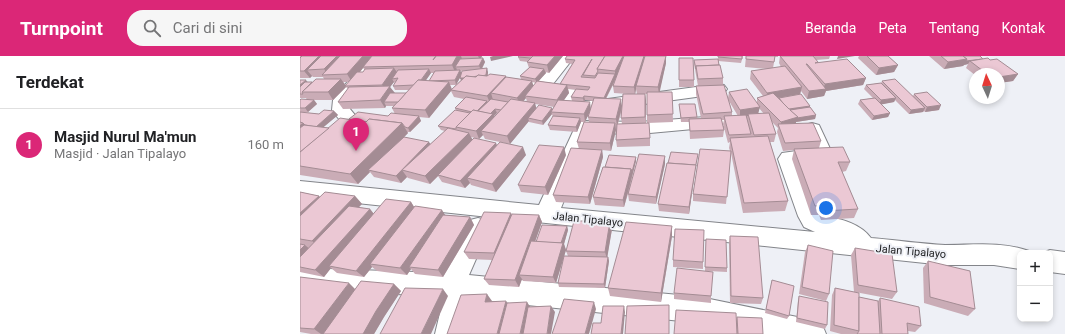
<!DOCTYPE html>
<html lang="id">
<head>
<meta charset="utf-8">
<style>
  body { margin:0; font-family:Roboto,sans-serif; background:#f6f6f6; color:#202124 }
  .controls { position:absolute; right:12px; bottom:12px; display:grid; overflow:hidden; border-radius:8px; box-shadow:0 2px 6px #0003 }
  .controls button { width:36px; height:36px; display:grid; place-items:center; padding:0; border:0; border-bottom:1px solid #e0e0e0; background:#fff; color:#202124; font:20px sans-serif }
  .compass { position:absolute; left:669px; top:12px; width:36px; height:36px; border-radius:50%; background:#fff; box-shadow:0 2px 6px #0003; rotate:356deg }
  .you { position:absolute; left:526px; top:152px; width:14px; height:14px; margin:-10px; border:3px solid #fff; border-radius:50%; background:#1a73e8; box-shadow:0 0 0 6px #1a73e833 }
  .badge { display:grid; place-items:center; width:26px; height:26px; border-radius:50%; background:#db2777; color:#fff; font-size:13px; font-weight:700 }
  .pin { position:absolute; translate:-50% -33px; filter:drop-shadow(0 1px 2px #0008) }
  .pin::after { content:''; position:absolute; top:21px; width:14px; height:12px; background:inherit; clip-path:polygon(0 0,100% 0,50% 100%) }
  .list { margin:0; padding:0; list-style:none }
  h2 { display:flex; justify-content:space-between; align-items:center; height:52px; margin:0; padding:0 16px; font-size:17px }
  h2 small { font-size:13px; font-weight:400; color:#757577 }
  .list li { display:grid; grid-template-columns:26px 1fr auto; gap:12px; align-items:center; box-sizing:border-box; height:72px; padding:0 16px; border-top:1px solid #e0e0e0 }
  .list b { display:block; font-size:15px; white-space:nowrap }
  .list p { margin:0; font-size:13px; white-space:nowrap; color:#757577 }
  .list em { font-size:13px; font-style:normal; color:#757577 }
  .icon { flex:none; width:22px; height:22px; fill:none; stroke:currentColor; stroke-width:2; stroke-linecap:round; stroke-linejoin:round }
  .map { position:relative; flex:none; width:765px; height:278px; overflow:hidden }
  header { display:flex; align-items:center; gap:24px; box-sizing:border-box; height:56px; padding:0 20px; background:#db2777; color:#fff }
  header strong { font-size:19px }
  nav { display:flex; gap:22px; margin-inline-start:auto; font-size:14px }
  .search { width:280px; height:36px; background:#f6f6f6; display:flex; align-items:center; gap:10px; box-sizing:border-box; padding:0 14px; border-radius:16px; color:#757577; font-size:15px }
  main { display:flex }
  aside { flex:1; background:#fff }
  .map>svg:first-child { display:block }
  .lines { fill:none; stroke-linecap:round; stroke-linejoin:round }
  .minor-casing { stroke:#83858a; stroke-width:2 }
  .minor { fill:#fff; fill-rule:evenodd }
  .wall { fill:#caacb6; fill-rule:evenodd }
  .shaded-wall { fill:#a48c94 }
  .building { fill:#ebc8d4; stroke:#a48c94 }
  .labels { text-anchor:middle; stroke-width:4; stroke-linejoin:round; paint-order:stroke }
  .street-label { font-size:11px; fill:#1d1e20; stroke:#eef0f6 }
</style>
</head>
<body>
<header>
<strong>Turnpoint</strong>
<div class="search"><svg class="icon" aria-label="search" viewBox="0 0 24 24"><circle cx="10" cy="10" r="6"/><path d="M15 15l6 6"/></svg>Cari di sini</div>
<nav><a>Beranda</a><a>Peta</a><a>Tentang</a><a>Kontak</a></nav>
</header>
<main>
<aside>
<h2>Terdekat<small></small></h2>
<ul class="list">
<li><span class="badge">1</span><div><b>Masjid Nurul Ma'mun</b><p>Masjid · Jalan Tipalayo</p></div><em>160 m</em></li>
</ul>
</aside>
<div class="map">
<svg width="765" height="278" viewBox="0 0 765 278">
  <rect width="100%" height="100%" fill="#eef0f6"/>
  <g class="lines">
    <g class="minor-casing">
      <g id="minor">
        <path d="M68,0H84L51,44L50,53L59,64L57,68C44,71 39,64 32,54L33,44Z"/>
        <polygon points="259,0 275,0 253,28 278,32 282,38 278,45 293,45 418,28 424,29 427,33 424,37 418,38 293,55 267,55 261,54 258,50 263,40 224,33 222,29 224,25 230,24 238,25"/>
        <path d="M419,60L426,62L428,66L426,70L339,78L291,77L261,152L515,176L504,171L498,160L478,103L482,97L511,93L503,73L505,69L512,67L519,69L533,99L530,104L500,108L521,159C539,163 559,166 571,182C596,184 621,188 645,189C673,189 702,185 729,195L730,197H720V213L694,209H644L0,141V125L239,149L277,67L284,65L339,66Z"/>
        <polygon points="178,162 186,164 190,171 169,219 400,241 512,264 522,268 526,278 453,278 400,267 171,243 163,278 135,278 144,240 0,234 0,212 144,217 170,164"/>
        <polygon points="750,194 765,196 765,218 750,216 750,197 742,197"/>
      </g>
    </g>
    <use href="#minor" class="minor"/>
  </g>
  <g class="wall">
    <path d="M0,0H182L181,3L183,2L185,6L182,13L188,16V20L221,23L220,20L229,12L227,6H228L220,5L218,1L219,0H263L249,17L245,16L246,17L238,25L260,28L272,8L266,7L265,3L267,0H345L344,2V4L366,0V7L359,36H372L373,66L347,67V38H345L346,45V67L350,74V90L317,91L316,84V74L311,95L302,94L303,101L290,148L256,146L253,139L279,93L277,86L284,66H281L277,76L250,74L248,69L253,62L252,58L243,69L229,66V65L210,88L185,83L183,79L179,83L171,81L173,84L196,87L197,90L226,99L196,136L171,129L170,127L165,132L142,126L138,120L130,128L108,122L107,121L101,127L74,121L70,116L58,128L0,119V44H7L6,42H0V24L8,26H12L24,23L23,21H13L12,20L10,22H0ZM63,12L65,14L63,16H60ZM170,14L161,18L160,15ZM131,17H134L129,25H125ZM161,20L160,22L161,24L156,29ZM316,23L313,30L314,37L328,38L322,49L306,43ZM43,26H49L46,29ZM94,26L95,27L93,30L95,34H109L106,37H94L90,31ZM232,26L236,27L233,30ZM150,29H156L152,33ZM46,31L48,33L38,46L43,53L85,52L86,50H94L92,52L95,58L88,60L49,63L29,72L23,71L38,59L34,55L19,58L2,56H8L17,48L14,44H33ZM268,33L276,34L271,41L272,45L264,44L269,37ZM336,33L337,38H342H335ZM151,35L154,41L164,43L155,52L156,54L138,70L141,74L145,75L131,88L104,81L108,77L107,76H110L121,65L119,61L129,62ZM226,42L227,46L223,45ZM285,44L293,45L291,53L284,46ZM235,48L254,51L253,53L236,52ZM322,53L321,62L322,68H318ZM197,57H198L194,61V60ZM289,57L288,61L289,66H285Z"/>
    <path d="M418,0H443L441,7L418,5L423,22V29L428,42L429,36L457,46V42L463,40L450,23L451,15L468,13L445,11L446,0H478V1H475L473,12L481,11L479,7L480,0H530L529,3L516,4L518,7L566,22L563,29L526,35L524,40L507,43L501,35L500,38L510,50V51L516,59L515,63L496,66V68L521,85L519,92L550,106L546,115L542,116L558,153L554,162L521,164L519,159H511L492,103L494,94L483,95L477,76L478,72L471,65L476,78L474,86H470L488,145L485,155L443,157L431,97L426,148L393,145V138L430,95L429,92L430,86L428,87L423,68L424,64H422L424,74L423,81L390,83L389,66H381L379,48L397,61V62H401L396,38V30H398L394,8V4L418,3ZM429,45L438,60H432V56ZM459,52L464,58H458Z"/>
    <polygon points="559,0 588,0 598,9 594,16 576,19 558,2"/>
    <polygon points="629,0 680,0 683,3 690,4 718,18 713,25 699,27 699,18 675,18 675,19 666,12 668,8 664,9 663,10 644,13"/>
    <polygon points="379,2 394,24 394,31 379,31"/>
    <polygon points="582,25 613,40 614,38 639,54 625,56 624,55 623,56 609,58 595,44 594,46 581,48 590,57 588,61 572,64 558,48 560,44 573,42 564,33 566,29 581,27"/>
    <polygon points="266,99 248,139 221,136 218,129"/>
    <polygon points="365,100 365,108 356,148 329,145 328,138 324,151 295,149 293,141 305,111 336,101 336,105 330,130"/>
    <polygon points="397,102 389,158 359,155 358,148"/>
    <polygon points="0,136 19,140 20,141 55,140 62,148 58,151 70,153 74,158 111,146 114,151 146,159 170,161 174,169 143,221 115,218 111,213 107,219 77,215 72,211 64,221 37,217 31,212 24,221 0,216"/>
    <polygon points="211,157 211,159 239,159 242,166 235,186 267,170 268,174 264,188 266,194 256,227 223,225 222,223 219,231 189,229 184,223 192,204 169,203 164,196"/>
    <polygon points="372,170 372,180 361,246 310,240 308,232"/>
    <polygon points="312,173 307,201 308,201 309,205 305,232 259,231 258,227 268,200 266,195"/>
    <polygon points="430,180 463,242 461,248 430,247 429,187"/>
    <polygon points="406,183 427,212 427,216 408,215 411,240 411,247 374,243 374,237 405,215"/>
    <polygon points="508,189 529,238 526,245 499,238 505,196"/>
    <polygon points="555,192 597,236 592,243 555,236 559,241 578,245 580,242 621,270 615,276 608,275 608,278 541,278 530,275 532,239 535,232 554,236 551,199"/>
    <polygon points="373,204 403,206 403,213 373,211"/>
    <polygon points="628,205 675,253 668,260 624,247 623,212"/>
    <polygon points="0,221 55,233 94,228 101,235 84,261 74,278 11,278 0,276"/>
    <polygon points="472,224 489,260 487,263 465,257"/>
    <polygon points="499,240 527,269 525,273 496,266 498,244"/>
    <polygon points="437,261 463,278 374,278 436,265"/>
  </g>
  <g class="shaded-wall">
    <polygon points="19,0 31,0 7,14 12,20 10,22 4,15"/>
    <polygon points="37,0 48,0 28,19 24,13"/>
    <polygon points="63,0 73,0 63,11 63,12 52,26 47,18"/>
    <polygon points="157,0 164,0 161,0 162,3 158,11 155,11 157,13 155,16 152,9"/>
    <polygon points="178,0 182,0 180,4"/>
    <polygon points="193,0 213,0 191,5 190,1"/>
    <polygon points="255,0 263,0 249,17 247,9"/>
    <polygon points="323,0 324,0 316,22 304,46 304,42 315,18 315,15"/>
    <polygon points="343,0 345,0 344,2 344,7 336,30 336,33 335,39 334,31"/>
    <polygon points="366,0 366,7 359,39 358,31"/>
    <polygon points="538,0 555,0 537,3"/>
    <polygon points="183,2 185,6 181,14 179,10"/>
    <polygon points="667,3 683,3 670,5 668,8 664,9 663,10 644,13 648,6"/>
    <polygon points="598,9 594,16 576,19 579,12"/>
    <polygon points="94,12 99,19 92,23 94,26 90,31 95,37 84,46 86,50 85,52 80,44 86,36 82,29"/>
    <polygon points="187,12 188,16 187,23 162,26 160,22"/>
    <polygon points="129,13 131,17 120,33 118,29"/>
    <polygon points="244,13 246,17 237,27 235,23"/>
    <polygon points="160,14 162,18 156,29 155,24"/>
    <polygon points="718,18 713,25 699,27 699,21"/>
    <polygon points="206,20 208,28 191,37 193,44 190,47 187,40"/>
    <polygon points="566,22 563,29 526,35 524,40 507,43 509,35 523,33 525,28"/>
    <polygon points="41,23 46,30 45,30 46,31 33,44 28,36"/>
    <polygon points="6,24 9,28 0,36 0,29"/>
    <polygon points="232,25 234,32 225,40 226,42 220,49 217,42"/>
    <polygon points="149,26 152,34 151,34 151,35 129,62 125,54"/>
    <polygon points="267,29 269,37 259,51 257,44"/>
    <polygon points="502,31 500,38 466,44 467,37"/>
    <polygon points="345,38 346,45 345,69"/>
    <polygon points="284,40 285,44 284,47 283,42"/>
    <polygon points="596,42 594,46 579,49 581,44"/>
    <polygon points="321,43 322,51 317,70 316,63"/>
    <polygon points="14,44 17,48 8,56 5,52"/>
    <polygon points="187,45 189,49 180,57 175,56"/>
    <polygon points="290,46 291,53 285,66 284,58"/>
    <polygon points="235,47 237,55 228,62 229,65 210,88 207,80"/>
    <polygon points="641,49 639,54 625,56 627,51"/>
    <polygon points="510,50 509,54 492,57 488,53"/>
    <polygon points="460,51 458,58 448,58 448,60 440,62 440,54"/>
    <polygon points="252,52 254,56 251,56 252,58 243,69 242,65"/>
    <polygon points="625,52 623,56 609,58 611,54"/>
    <polygon points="195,53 197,57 194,60 196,65 181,75 183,79 179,83 176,75"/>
    <polygon points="34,55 38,59 19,75 16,71"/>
    <polygon points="590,57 588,61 572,64 574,60"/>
    <polygon points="516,59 515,63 496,66 496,69 480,74 481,66 498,61"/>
    <polygon points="119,60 121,65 110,76 108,72"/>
    <polygon points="280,62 281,66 277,76 276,71"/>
    <polygon points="3,67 9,74 0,82 0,69"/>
    <polygon points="102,67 108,77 71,115 68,114 70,116 58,128 50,118"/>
    <polygon points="315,67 316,74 311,95 310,87"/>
    <polygon points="169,77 173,85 130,128 125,120"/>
    <polygon points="129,86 134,93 102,114 107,121 101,127 96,120"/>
    <polygon points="196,87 199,95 167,122 170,127 165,132 160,125"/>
    <polygon points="223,91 226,99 196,136 192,128"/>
    <polygon points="264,91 266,99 248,139 245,131"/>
    <polygon points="302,94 303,101 290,148 288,141"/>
    <polygon points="398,98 397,102 389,158 389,151"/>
    <polygon points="365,100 365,108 356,148 356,141"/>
    <polygon points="336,101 336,105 324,151 323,144 331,113"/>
    <polygon points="19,140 26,148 0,172 0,157"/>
    <polygon points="55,140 62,148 20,192 12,185"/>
    <polygon points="111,146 116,154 70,208 72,211 64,221 56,215"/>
    <polygon points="70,153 76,161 29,210 31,212 24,221 15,214"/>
    <polygon points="142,154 147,162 109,211 111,213 107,219 100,212"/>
    <polygon points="211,157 214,165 198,204 194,197"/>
    <polygon points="239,159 242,166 223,219 219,219 222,223 219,231 215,224"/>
    <polygon points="170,161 174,169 143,221 138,214"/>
    <polygon points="310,165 312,173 307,203 305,196"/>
    <polygon points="267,170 268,174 264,188 266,194 256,227 253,221 261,188"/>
    <polygon points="372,170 372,180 361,246 361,237"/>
    <polygon points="5,189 13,196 0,211 0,194"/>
    <polygon points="308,201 309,205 305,232 304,228"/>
    <polygon points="49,227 56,234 24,278 21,278 14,273"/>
    <polygon points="94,228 101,235 84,261 74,278 63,278 76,255"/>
    <polygon points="143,233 148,240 131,278 121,278"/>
    <polygon points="187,238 192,245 190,252 185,246"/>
    <polygon points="206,245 210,251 204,278 197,278"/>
    <polygon points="227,246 231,252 225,278 220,278"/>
    <polygon points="294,246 296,253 289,278 285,278"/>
    <polygon points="251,250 255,256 251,278 247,278"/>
    <polygon points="324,250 325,256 323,278 321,278"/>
  </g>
  <g class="building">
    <polygon points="2,0 19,0 4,15 0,15 0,2"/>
    <polygon points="21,0 37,0 24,13 7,14"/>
    <polygon points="40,0 63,0 47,18 22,19"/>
    <polygon points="72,0 136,0 133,4 136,0 157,0 152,9 63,11"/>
    <polygon points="219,0 233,0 231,2 218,1"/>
    <polygon points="233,0 255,0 247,9 227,6"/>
    <polygon points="267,0 305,0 297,13 298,15 295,20 283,19 292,3 281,21 295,22 298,17 315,18 304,42 284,40 283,42 271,41 276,33 288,34 290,31 260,28 275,4 265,3"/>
    <polygon points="305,0 323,0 315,15 297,13"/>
    <polygon points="324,0 344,0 334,31 313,30"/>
    <polygon points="345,0 366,0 358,31 336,30"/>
    <polygon points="418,0 442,0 442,3 418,1"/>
    <polygon points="446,0 475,0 474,6 446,3"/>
    <polygon points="480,0 513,0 518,6 515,7 547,3 566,22 525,28 507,8 506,8 526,33 509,35"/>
    <polygon points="567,0 588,0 598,9 579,12"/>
    <polygon points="641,0 663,0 667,3 648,6"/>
    <polygon points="663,0 680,0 683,3 666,5 667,3"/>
    <polygon points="183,2 179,10 155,11 160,3"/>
    <polygon points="379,2 393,2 394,24 379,24"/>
    <polygon points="688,2 690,4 697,3 718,18 699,21 699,18 687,18 670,5"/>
    <polygon points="418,3 419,9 396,10 396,13 394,4"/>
    <polygon points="420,9 423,22 398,23 396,10"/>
    <polygon points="485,10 502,31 467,37 451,15"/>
    <polygon points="230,11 244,13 235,23 220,20"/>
    <polygon points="94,12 82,29 45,30 57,16 63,16 65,13"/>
    <polygon points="187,12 186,19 182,20 178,19 177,20 173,21 166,20 164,22 160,22 162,15"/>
    <polygon points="129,13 121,24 118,24 114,29 93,30 98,22 92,23 98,14"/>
    <polygon points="160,14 155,24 129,25 135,15"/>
    <polygon points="190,18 206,20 187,40 151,34 166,20 176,21 178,19 187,20"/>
    <polygon points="206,21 232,25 217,42 191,37"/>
    <polygon points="16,23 41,23 28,36 2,36"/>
    <polygon points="595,23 625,52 611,54 582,25"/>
    <polygon points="0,24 6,24 0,29"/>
    <polygon points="118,24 149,26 125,54 92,52"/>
    <polygon points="237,25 267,29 257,44 225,40"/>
    <polygon points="5,26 12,26 2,36 3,38 0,38 0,31"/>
    <polygon points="581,27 596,42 581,44 566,29"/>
    <polygon points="424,29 432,56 403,58 396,30"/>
    <polygon points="90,30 80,44 38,46 49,31"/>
    <polygon points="447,33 460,51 440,54 429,36"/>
    <polygon points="347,36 372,36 373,58 347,59"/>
    <polygon points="627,36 641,49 627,51 614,38"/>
    <polygon points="90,37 106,37 98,46 84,46"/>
    <polygon points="473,37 498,61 481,66 457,42"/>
    <polygon points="323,38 345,38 345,61 321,62"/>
    <polygon points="501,38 510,50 489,53 483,47 479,42"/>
    <polygon points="166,41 187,45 177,55 173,54 172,56 155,52"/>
    <polygon points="294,42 321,43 316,63 288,61"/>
    <polygon points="575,42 590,57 574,60 560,44"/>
    <polygon points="1,43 14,44 5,52 0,52 0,44"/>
    <polygon points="191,43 208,46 201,54 195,53 190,58 178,55"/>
    <polygon points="211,43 235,47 207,80 181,75"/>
    <polygon points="258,44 290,46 284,58 251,56"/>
    <polygon points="379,48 395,48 397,61 381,62"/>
    <polygon points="239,49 252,52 242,65 228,62"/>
    <polygon points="510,51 516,59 497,62 498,61 490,54"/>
    <polygon points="24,54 34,55 16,71 5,69 3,67 0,66 0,56 19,58"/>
    <polygon points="155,54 170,57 156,71 156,73 138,70"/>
    <polygon points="173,54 193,58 176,75 156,71"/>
    <polygon points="58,56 88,60 91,57 119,60 108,72 105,71 102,67 69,63 66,66 49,63"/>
    <polygon points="469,57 476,78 454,79 448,58"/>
    <polygon points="446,59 451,78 429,79 424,60"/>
    <polygon points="253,60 280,62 276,71 248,69"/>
    <polygon points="40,62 66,66 69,63 102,67 50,118 0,110 0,96"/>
    <polygon points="421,62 424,74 390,75 389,63"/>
    <polygon points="284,66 315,67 310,87 277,86"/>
    <polygon points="349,67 350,82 316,84 317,68"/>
    <polygon points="513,67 521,85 485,87 478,68"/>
    <polygon points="4,69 29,72 0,96 0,72"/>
    <polygon points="148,72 169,77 125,120 102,114"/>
    <polygon points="468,80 488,145 444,147 430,82"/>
    <polygon points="104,81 129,86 96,120 68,114"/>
    <polygon points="174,82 196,87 160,125 138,119"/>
    <polygon points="200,86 223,91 192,128 167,122"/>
    <polygon points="239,89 264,91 245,131 218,129"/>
    <polygon points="543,91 550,106 538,106 558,153 524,155 522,149 515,150 494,93"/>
    <polygon points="271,92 302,94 288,141 253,139"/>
    <polygon points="400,93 431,95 427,141 393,138"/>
    <polygon points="371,96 398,98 395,113 396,109 368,107"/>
    <polygon points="339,98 365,100 356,141 328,138"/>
    <polygon points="309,99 336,101 332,116 331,113 305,111"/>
    <polygon points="367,107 396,109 389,151 358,148"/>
    <polygon points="303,111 331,113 323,144 293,141"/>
    <polygon points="0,136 19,140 0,157"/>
    <polygon points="25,136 55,140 12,185 0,183 0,160"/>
    <polygon points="86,143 111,146 56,215 29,210"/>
    <polygon points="49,150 70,153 15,214 0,211 0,201"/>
    <polygon points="115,150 142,154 100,212 70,208"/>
    <polygon points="184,156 211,157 194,197 164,196"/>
    <polygon points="212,158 239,159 215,224 184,223"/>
    <polygon points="143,159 170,161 138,214 109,211"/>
    <polygon points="274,165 310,165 305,196 266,195"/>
    <polygon points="326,166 372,170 361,237 308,232"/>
    <polygon points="242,169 267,170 261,187 236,186"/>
    <polygon points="375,173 404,174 403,206 373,204"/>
    <polygon points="430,180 458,181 463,242 431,240"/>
    <polygon points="406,183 426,184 427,212 405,211"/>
    <polygon points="231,185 263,187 253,221 219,219"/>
    <polygon points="0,188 5,189 0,194"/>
    <polygon points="508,189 533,195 529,238 502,231"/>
    <polygon points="555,192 592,198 597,236 558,229"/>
    <polygon points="264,200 308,201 304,228 258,227"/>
    <polygon points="628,205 670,215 675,253 630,241"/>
    <polygon points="377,212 413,216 411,240 374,237"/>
    <polygon points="0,221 49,227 14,273 0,272"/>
    <polygon points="472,224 494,230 489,260 466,253"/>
    <polygon points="61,225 94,228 76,255 63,278 23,278"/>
    <polygon points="105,232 143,233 121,278 80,278"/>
    <polygon points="535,232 559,237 559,275 534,269"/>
    <polygon points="187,238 185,246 206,245 197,278 147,278 161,239"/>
    <polygon points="499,240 528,246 527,269 497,262"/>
    <polygon points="559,241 578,245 580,278 557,278 559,275"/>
    <polygon points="580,242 619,251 621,270 607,267 608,278 582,278"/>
    <polygon points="264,243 294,246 285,278 252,278"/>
    <polygon points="227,246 220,278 199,278 207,247"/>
    <polygon points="369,249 369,278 325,278 327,250"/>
    <polygon points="251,250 247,278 223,278 228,251"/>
    <polygon points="303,250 324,250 321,278 291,278 293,267 301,267"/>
    <polygon points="376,254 436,257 437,278 374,278"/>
    <polygon points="437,261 462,262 463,278 438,278"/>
  </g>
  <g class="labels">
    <g class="street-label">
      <text transform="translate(288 163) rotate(6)" y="4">Jalan Tipalayo</text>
      <text transform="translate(611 195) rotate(5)" y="4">Jalan Tipalayo</text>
    </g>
  </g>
</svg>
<div class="controls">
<button>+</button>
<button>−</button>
</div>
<svg class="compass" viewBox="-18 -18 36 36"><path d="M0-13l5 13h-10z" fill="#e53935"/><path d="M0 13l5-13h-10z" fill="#757577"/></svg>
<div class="you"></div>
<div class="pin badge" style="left:56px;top:95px">1</div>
</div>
</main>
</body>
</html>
